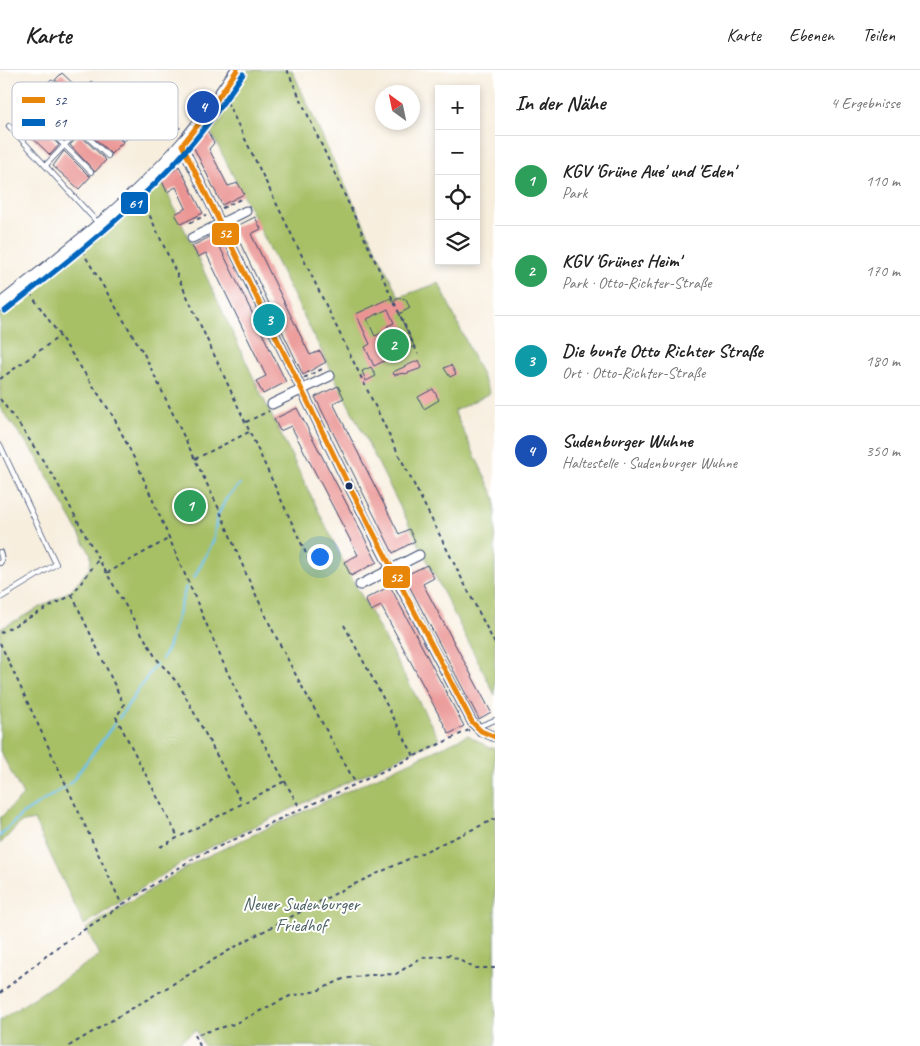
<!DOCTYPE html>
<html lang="de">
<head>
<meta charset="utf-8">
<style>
  body { margin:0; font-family:Caveat,sans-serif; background:#f2f2f2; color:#222 }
  .controls { position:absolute; right:15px; top:15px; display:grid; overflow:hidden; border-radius:0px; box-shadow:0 2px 8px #0003 }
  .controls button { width:45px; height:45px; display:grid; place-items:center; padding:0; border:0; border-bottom:1px solid #e0e0e0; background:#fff; color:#222; font:25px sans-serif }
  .compass { position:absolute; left:375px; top:15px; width:45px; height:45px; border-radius:50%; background:#fff; box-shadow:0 2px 8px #0003; rotate:327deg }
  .you { position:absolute; left:319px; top:486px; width:18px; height:18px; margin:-12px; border:4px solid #fff; border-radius:50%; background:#1a73e8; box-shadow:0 0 0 8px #1a73e833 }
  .badge { display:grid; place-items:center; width:32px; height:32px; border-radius:50%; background:#db2777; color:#fff; font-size:16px; font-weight:700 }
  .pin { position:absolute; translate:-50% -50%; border:2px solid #fff; box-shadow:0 1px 5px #0006 }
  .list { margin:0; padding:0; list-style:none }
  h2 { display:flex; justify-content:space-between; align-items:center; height:65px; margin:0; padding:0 20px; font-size:21px }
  h2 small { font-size:16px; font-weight:400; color:#767676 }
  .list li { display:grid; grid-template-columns:32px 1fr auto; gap:15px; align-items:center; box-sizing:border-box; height:90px; padding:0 20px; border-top:1px solid #e0e0e0 }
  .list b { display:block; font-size:19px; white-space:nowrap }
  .list p { margin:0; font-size:16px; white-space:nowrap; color:#767676 }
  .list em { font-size:16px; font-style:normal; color:#767676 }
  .icon { flex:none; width:28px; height:28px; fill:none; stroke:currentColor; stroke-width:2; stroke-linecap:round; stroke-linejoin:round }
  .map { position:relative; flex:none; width:495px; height:976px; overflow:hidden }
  header { display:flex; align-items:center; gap:30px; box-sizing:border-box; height:70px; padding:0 25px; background:#fff; border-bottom:1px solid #e0e0e0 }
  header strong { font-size:24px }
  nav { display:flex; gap:28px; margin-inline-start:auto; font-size:18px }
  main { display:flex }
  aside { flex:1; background:#fff }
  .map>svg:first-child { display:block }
  .green { fill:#a7c066; stroke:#617862 }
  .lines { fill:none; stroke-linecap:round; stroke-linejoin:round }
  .stream { stroke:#6dc1e9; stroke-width:2.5 }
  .building { fill:#ea9493; fill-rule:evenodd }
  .lane-casing { stroke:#3c4c71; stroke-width:6 }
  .street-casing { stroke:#3c4c71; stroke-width:11 }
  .secondary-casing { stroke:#3c4c71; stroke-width:14 }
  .path { stroke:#3c4c71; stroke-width:2; stroke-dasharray:4 4; stroke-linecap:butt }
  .lane { stroke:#fff; stroke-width:4.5 }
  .street { stroke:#fff; stroke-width:9 }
  .secondary { stroke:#fff; stroke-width:12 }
  .bus-1-casing { stroke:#fff; stroke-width:9 }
  .bus-2-casing { stroke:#fff; stroke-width:9 }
  .bus-1 { stroke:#e88609; stroke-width:5 }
  .bus-2 { stroke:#0065bd; stroke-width:5 }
  .bus-dot { fill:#1b2f5e; stroke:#fff; stroke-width:2 }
  .labels { text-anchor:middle; stroke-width:4; stroke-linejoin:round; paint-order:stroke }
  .park-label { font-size:18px; fill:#4c6261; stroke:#fff }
  .key { fill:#fff; stroke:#bbc1cf; stroke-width:1 }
  .key-label { font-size:14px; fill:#1b2f5e }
  .line-badge { stroke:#fff; stroke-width:2 }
  .badge-label { font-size:14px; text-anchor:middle; font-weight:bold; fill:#fff }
</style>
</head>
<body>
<header>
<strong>Karte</strong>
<nav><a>Karte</a><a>Ebenen</a><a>Teilen</a></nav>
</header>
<main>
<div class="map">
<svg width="495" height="976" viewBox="0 0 495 976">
  <rect width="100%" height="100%" fill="#fff"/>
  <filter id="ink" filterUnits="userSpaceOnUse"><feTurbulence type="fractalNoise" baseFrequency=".02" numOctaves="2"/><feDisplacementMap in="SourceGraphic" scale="10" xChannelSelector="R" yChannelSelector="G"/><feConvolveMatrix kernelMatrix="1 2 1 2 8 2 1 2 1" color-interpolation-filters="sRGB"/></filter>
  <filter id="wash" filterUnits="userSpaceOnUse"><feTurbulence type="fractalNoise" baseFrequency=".0096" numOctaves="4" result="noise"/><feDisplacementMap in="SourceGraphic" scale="20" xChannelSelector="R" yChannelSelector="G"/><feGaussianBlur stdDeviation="1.12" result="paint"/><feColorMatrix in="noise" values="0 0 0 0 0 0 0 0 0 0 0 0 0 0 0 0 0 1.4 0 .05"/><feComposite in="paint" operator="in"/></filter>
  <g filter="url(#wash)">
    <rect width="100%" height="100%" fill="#f7eede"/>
    <g class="green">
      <polygon points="245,0 292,0 331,86 399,227 439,213 490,323 454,341 495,428 495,625 206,52"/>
      <polygon points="160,107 261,324 348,501 439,669 194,785 84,855 34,750 20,753 0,774 0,748 23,725 0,681 0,559 70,521 90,498 91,485 37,387 0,338 0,243 80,179"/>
      <polygon points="468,665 490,678 495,678 495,976 204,976 196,960 173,976 0,976 0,950 100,885 86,859 197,791"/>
    </g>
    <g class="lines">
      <g class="stream">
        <polyline points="194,508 213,472 217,447 226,429 240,414"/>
        <polyline points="162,589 168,578 186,517"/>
        <polyline points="119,648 156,594"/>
        <polyline points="70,714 115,653"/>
        <polyline points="0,766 21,745 65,717"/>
      </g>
    </g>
    <g id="blocks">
      <g class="building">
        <polygon points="62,3 82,22 91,11 103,22 94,32 100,37 94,43 55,10"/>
        <polygon points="24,42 59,75 50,85 15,51"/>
        <polygon points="93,51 99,51 123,72 111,84 85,59"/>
        <polygon points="207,60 214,73 209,79 228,116 238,113 244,124 222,135 193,76"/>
        <polygon points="80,65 106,90 95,102 70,75"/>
        <polygon points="64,81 88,105 91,106 79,119 53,96"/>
        <polygon points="179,96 203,143 181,154 175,144 186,138 176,117 167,122 162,111"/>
        <polygon points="255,147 261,159 251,164 310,285 320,281 326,292 303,305 233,158"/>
        <polygon points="214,165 286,312 263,324 256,311 266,306 206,183 198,187 192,176"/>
        <path d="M391,228L393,232L399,228L406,230L410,238L399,244L414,276L374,296L365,277L370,274L356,244ZM388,239L394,253L387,256L389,260L375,266L367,249Z"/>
        <polygon points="419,290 422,298 405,304 404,303 394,305 393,302"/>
        <polygon points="451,295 456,304 450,307 444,298"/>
        <polygon points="371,297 376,306 366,311 362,301"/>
        <polygon points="338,316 344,328 333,333 399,464 409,459 415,471 393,483 315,327"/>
        <polygon points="433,319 439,330 424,339 418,327"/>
        <polygon points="297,338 377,492 351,506 344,492 358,485 291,356 280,361 274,349"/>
        <polygon points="427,495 434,508 423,514 491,642 479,649 404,506"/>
        <polygon points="390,516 464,656 449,664 381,536 371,541 365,529"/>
      </g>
    </g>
  </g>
  <g filter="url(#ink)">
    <use href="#blocks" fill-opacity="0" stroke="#3c4c71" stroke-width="1"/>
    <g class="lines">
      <g class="lane-casing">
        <g id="lane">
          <polyline points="52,13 91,47"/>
          <polyline points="9,56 98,153"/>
          <polyline points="79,59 108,86"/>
          <polyline points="75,63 42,33 32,43 91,102"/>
          <polyline points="46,95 91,47 101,47 124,68"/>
          <polyline points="0,375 56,494 0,528"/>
          <polyline points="0,482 2,490 0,493"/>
          <polyline points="477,657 495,650"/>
        </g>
      </g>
      <g class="street-casing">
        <g id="street">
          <polyline points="182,75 348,414 391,499 472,652 481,661 495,667"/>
          <polyline points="192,168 246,141"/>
          <polyline points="272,334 330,306"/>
          <polyline points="360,515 419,485"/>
        </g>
      </g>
      <g class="secondary-casing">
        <path id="secondary" d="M0,235C63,185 129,135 182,74C203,50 220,25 237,0"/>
      </g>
      <g class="path">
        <polyline points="287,0 418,284"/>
        <polyline points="227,32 397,381 495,574"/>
        <polyline points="151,42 156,40 177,57 182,59"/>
        <polyline points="143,131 309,490"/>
        <polyline points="222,138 241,129"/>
        <polyline points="190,153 206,145"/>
        <polyline points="82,181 144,284 219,439 247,506 272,559 300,613 356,714"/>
        <polyline points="30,223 60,266 113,346 138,396 225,597 250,649 301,740"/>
        <polyline points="304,308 324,298"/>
        <polyline points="0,309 60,266"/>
        <polyline points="0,329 23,360 55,409 99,490 156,588 180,616 242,733"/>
        <polyline points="246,352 269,341"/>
        <polyline points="195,389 249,362"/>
        <polyline points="107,503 170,468"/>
        <polyline points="72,525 124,635 116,647 178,767"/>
        <polyline points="344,555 414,686"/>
        <polyline points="0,563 72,525 98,490"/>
        <polyline points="0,573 122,835"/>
        <polyline points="160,777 285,711"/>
        <polyline points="0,923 56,878 194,788 356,714 469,660"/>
        <polyline points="69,976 245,871 346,818 495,749"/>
        <polyline points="200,976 195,965 234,954 290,926 317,921 343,909 368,905 396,904 421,888 450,885 474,898 495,898"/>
      </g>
      <use href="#lane" class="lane"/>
      <use href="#street" class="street"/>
      <use href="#secondary" class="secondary"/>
      <g class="bus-1-casing">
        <polyline id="bus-1" points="237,0 209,41 182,75 348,414 472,652 481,661 495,667"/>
      </g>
      <g class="bus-2-casing">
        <path id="bus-2" d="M5,241C69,190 135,140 189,77C209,54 226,29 243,4"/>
      </g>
      <use href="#bus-1" class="bus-1"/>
      <use href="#bus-2" class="bus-2"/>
    </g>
  </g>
  <circle class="bus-dot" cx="349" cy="416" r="4.5"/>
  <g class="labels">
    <g class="park-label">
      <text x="301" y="840">Neuer Sudenburger<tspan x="301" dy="21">Friedhof</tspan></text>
    </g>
  </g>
  <rect x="12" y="12" width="166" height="58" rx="8" class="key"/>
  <rect x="22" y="27" width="23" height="6" fill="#e88609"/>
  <rect x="22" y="49" width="23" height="7" fill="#0065bd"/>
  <g class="key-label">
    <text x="54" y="35">52</text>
    <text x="54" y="57">61</text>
  </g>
  <g class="line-badge">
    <rect x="120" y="121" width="29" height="24" rx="5" fill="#0065bd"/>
    <rect x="211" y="152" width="29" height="24" rx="5" fill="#e88609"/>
    <rect x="382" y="495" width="29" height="24" rx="5" fill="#e88609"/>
  </g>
  <g class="badge-label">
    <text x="135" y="138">61</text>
    <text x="225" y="168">52</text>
    <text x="396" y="512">52</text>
  </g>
</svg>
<div class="controls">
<button>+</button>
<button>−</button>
<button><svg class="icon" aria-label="locate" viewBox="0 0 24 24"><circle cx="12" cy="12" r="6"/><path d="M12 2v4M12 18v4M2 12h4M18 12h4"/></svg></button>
<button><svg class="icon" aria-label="layers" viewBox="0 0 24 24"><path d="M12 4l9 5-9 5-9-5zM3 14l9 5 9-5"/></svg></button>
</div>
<svg class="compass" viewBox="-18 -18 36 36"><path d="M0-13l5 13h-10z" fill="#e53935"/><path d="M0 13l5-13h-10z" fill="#767676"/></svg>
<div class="you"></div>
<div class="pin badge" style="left:190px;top:436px;background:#2e9e5b">1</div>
<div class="pin badge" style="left:393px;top:275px;background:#2e9e5b">2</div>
<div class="pin badge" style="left:269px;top:250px;background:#0f9aa8">3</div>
<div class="pin badge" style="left:203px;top:37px;background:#1a4fb4">4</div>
</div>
<aside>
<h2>In der Nähe<small>4 Ergebnisse</small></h2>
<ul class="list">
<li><span class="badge" style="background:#2e9e5b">1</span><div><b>KGV 'Grüne Aue' und 'Eden'</b><p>Park</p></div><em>110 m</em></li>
<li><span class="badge" style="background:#2e9e5b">2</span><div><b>KGV 'Grünes Heim'</b><p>Park · Otto-Richter-Straße</p></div><em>170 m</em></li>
<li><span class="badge" style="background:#0f9aa8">3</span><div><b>Die bunte Otto Richter Straße</b><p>Ort · Otto-Richter-Straße</p></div><em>180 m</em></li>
<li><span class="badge" style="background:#1a4fb4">4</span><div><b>Sudenburger Wuhne</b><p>Haltestelle · Sudenburger Wuhne</p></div><em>350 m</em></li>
</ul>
</aside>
</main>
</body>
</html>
